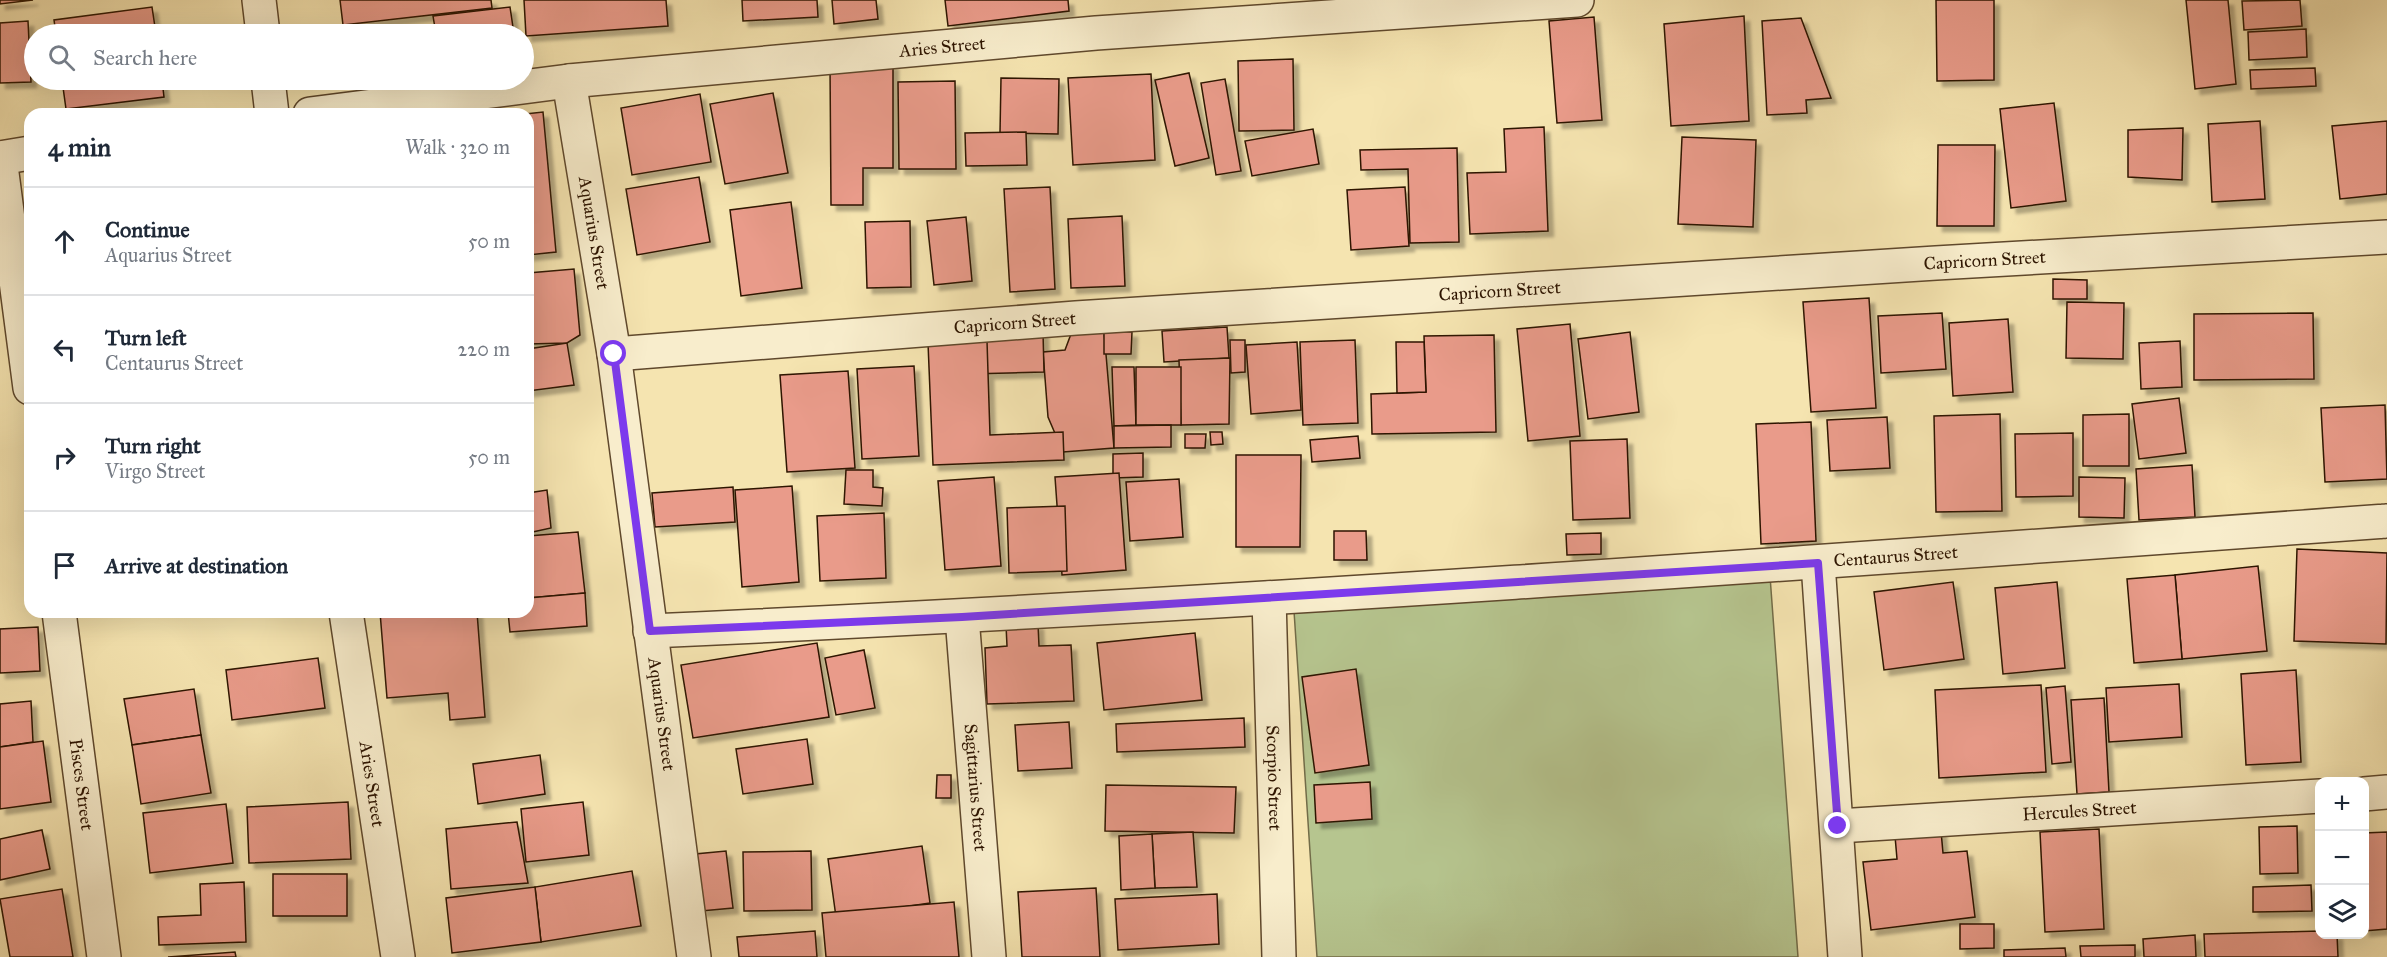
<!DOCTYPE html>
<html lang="en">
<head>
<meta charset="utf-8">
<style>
  body { margin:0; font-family:"IM FELL Great Primer",serif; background:#f2f2f3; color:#1f2937 }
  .controls { position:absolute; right:18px; bottom:18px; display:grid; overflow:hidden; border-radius:12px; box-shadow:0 6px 24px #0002 }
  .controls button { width:54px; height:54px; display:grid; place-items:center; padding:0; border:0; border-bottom:2px solid #e0e1e3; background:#fff; color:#1f2937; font:30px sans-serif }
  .stop { position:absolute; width:18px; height:18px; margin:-14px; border:4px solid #7c3aed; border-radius:50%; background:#fff }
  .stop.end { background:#7c3aed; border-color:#fff; box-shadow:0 2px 6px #0008 }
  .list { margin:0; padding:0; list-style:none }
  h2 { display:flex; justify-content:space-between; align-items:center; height:78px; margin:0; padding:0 24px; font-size:26px }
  h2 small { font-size:20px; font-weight:400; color:#747a83 }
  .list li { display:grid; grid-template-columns:39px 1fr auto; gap:18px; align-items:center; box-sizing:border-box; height:108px; padding:0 24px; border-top:2px solid #e0e1e3 }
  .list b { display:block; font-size:22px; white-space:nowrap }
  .list p { margin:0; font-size:20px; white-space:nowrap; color:#747a83 }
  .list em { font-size:20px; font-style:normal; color:#747a83 }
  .icon { flex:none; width:33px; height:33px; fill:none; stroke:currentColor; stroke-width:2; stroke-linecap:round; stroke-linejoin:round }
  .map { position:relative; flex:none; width:2387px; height:957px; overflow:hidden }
  .search { position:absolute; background:#fff; box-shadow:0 6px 24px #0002; left:24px; top:24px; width:510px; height:66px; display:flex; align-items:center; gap:15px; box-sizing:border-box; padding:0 21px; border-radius:33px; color:#747a83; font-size:22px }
  .panel { position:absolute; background:#fff; box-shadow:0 6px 24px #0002; left:24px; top:108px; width:510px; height:510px; border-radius:18px }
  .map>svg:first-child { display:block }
  .green { fill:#b6c58f; stroke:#726c48; stroke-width:1.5 }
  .building { fill:#e99b8a; stroke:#2d1400; stroke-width:1.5; filter:url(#shadow) }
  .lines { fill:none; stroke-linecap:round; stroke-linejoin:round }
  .minor-casing { stroke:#5f482c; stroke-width:36 }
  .minor { stroke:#f8edcc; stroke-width:33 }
  .route { stroke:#7c3aed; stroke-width:8 }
  .labels { text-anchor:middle; stroke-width:5; stroke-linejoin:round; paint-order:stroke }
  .street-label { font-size:18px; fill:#2d1400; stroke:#f8edcc }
</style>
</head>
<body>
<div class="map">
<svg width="2387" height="957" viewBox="0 0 2387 957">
  <defs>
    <filter id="shadow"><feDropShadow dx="5.5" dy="5.5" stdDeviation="1.5" flood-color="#0004"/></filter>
  </defs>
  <rect width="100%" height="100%" fill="#f5e4b0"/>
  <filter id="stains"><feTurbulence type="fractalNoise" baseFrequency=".00333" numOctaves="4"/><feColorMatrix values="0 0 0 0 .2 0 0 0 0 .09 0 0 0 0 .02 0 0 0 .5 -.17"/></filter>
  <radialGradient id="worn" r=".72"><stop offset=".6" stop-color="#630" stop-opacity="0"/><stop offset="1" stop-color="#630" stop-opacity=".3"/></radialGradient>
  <polygon class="green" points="1770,576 1798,957 1317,957 1294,611"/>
  <g class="building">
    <polygon points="0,0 33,0 0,4"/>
    <polygon points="340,0 491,0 492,8 343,25"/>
    <polygon points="524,0 666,0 668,26 526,36"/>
    <polygon points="742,0 817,0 818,17 743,21"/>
    <polygon points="832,0 876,0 878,19 834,24"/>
    <polygon points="945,0 1068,0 1069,11 948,26"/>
    <polygon points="1936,0 1994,0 1994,80 1937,81"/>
    <polygon points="2186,0 2228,0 2236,84 2195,89"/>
    <polygon points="2300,0 2302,26 2244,30 2242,1"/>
    <polygon points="152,7 156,34 56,34 54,20"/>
    <polygon points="510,7 514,34 436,34 433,16"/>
    <polygon points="1744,16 1749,121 1671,126 1664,24"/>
    <polygon points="1594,17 1602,120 1557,123 1549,21"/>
    <polygon points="1801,18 1831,98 1806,100 1807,113 1767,115 1762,21"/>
    <polygon points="28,21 31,82 0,83 0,23"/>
    <polygon points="2306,29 2307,57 2249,60 2248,32"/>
    <polygon points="1293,59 1294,130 1239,131 1238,61"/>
    <polygon points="893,64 893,168 863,168 863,205 831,205 830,65"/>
    <polygon points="2315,68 2316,86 2251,89 2250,70"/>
    <polygon points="1189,73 1209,158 1175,166 1155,80"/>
    <polygon points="1151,74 1155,160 1073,165 1068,78"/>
    <polygon points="1001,78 1059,79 1058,134 1000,133"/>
    <polygon points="1225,79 1241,171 1216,175 1201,83"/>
    <polygon points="62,80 162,80 164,97 66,109"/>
    <polygon points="955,81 956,169 899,169 898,82"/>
    <polygon points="773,93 788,173 725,184 710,104"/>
    <polygon points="700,94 711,162 632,175 621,108"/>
    <polygon points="2054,103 2066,201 2011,208 2000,109"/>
    <polygon points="543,112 556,252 528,255 528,114 525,114"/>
    <polygon points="2260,121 2265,199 2212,202 2208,124"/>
    <polygon points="2387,121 2387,194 2340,199 2332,126"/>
    <polygon points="1544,127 1548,231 1470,234 1467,173 1506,172 1504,129"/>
    <polygon points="2183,128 2182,180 2128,177 2128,130"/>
    <polygon points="1313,129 1319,164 1252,176 1245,141"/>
    <polygon points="1026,132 1027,165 966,166 965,133"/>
    <polygon points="1682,137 1756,140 1753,227 1678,224"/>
    <polygon points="1938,145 1995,145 1994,226 1937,226"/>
    <polygon points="1457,148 1459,242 1410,243 1408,169 1361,170 1360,150"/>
    <polygon points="699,177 710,242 637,255 626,189"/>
    <polygon points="1050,187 1055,289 1010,292 1004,189"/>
    <polygon points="1405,187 1409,246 1351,250 1347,190"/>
    <polygon points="791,202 802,288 741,296 730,210"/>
    <polygon points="25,203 30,203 30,268 28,268"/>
    <polygon points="1122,216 1125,286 1071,288 1068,219"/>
    <polygon points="966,217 972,281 934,285 927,221"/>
    <polygon points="910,221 911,287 867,288 865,222"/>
    <polygon points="574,269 580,335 567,343 528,344 528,273"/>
    <polygon points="2053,279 2087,280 2087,299 2053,299"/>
    <polygon points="1869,298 1876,408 1811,412 1803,302"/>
    <polygon points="2067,302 2124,303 2123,359 2066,358"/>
    <polygon points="1942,313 1946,369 1881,373 1878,316"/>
    <polygon points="2313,313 2314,379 2194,380 2194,314"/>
    <polygon points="2008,319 2013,392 1953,396 1949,323"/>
    <polygon points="1570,324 1580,436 1528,441 1517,329"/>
    <polygon points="1227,327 1229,358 1164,362 1162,331"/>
    <polygon points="1104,331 1114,448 1063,452 1048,417 1043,352 1065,350 1071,334"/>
    <polygon points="1104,331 1132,332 1131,354 1104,354"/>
    <polygon points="1043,332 1044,372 968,374 967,333"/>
    <polygon points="1630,332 1639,412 1588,419 1578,339"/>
    <polygon points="1494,335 1496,432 1372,434 1371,394 1426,392 1424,336"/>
    <polygon points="1230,340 1245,340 1245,372 1231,373"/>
    <polygon points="1355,340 1358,423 1303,425 1300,342"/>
    <polygon points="987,341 990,435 1063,432 1064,460 933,465 928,343"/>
    <polygon points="2180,341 2182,387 2141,389 2139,343"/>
    <polygon points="1297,342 1301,410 1251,414 1246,345"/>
    <polygon points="1396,342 1424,342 1426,392 1397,393"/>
    <polygon points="567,343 574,385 528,391 528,349"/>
    <polygon points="1230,358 1229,424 1181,425 1179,360"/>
    <polygon points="914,366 919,456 862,459 857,369"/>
    <polygon points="1112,367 1134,367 1136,425 1114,426"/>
    <rect x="1136" y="367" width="45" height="58"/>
    <polygon points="848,371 855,468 787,472 780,375"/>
    <polygon points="2179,398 2186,453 2139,459 2132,404"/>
    <polygon points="2385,405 2387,479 2325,482 2321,408"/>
    <polygon points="2000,414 2002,511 1936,512 1934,416"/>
    <polygon points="2129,414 2129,466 2083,466 2083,415"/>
    <polygon points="1887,417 1890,468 1830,471 1827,420"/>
    <polygon points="1811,422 1816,541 1761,544 1756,424"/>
    <polygon points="1171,425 1171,447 1114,448 1114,426"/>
    <polygon points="1210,432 1222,432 1223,444 1211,445"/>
    <polygon points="2073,433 2073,496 2016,497 2015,434"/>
    <polygon points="1185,434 1206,434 1205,448 1185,448"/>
    <polygon points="1358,436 1360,458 1312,462 1310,440"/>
    <polygon points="1627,439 1630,518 1573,520 1570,441"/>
    <polygon points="1143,453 1143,477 1113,478 1113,454"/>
    <polygon points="1236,455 1301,455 1300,547 1236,547"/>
    <polygon points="2192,465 2195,517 2139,520 2136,469"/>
    <polygon points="846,470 873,470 873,487 883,488 882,506 844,504"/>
    <polygon points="1119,473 1126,570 1062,575 1055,477"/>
    <polygon points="994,477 1001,566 945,570 938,481"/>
    <polygon points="2079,477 2125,478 2124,518 2079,517"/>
    <polygon points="1179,479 1183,537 1130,541 1126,482"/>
    <polygon points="792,486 799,582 742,587 735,490"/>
    <polygon points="733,487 735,522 655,527 652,493"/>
    <polygon points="547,490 551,528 528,533 528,493"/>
    <polygon points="1065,506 1067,571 1009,573 1007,508"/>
    <polygon points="884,513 886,578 820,581 817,516"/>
    <polygon points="1334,531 1366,531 1367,560 1334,560"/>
    <polygon points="578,532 585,593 528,598 528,536"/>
    <polygon points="1601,533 1601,554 1567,555 1566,534"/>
    <polygon points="2297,549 2387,553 2386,644 2294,641"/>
    <polygon points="2258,566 2267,651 2182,659 2175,575"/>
    <polygon points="2175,575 2182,659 2134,663 2127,579"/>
    <polygon points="1953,582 1964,659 1884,670 1874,592"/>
    <polygon points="2057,582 2065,668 2003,674 1995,588"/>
    <polygon points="585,593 587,626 510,632 508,612 528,612 528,598"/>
    <polygon points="380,612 477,612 485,717 450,720 448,693 387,698"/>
    <polygon points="1038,624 1039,646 1071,645 1074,701 987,704 985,648 1007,646 1006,625"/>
    <polygon points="38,627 40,671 0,673 0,629"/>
    <polygon points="1195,633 1202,700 1104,710 1097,643"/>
    <polygon points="817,643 829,717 693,738 681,665"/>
    <polygon points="864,650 875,708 836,715 825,658"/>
    <polygon points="318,658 325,708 232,720 226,670"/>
    <polygon points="1356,669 1369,765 1315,773 1302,677"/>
    <polygon points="2296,670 2301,762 2246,765 2241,674"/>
    <polygon points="2179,684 2182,737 2109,742 2106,688"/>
    <polygon points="2041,685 2046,772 1939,778 1935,690"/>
    <polygon points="2065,686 2071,762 2052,764 2046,688"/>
    <polygon points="194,689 201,735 132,745 124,699"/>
    <polygon points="2104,698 2109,792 2077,794 2071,700"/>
    <polygon points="31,701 33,742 0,747 0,704"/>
    <polygon points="1244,718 1245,747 1117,752 1116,724"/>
    <polygon points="1069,722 1072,768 1018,771 1015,725"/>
    <polygon points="201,735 211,793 141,804 132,745"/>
    <polygon points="807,739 813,784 743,794 736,749"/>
    <polygon points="43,741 51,802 0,809 0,747"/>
    <polygon points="540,755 545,794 478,804 473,764"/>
    <polygon points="937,775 951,775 951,798 936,798"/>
    <polygon points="1370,782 1372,819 1316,823 1314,785"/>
    <polygon points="1106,785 1236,787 1234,833 1105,831"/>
    <polygon points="348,802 351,859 249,863 247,807"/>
    <polygon points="583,802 589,855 526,862 521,809"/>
    <polygon points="226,804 233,863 150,873 143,813"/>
    <polygon points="517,822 528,883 451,889 446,829"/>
    <polygon points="2297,826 2298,873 2260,874 2259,827"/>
    <polygon points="2099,829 2104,929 2045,932 2040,832"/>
    <polygon points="42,830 50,869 0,880 0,839"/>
    <polygon points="1941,831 1943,853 1967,851 1975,917 1871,930 1863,862 1897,859 1895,836"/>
    <polygon points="1193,832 1197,887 1155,888 1152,834"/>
    <polygon points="2387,832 2387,929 2364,931 2364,833"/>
    <polygon points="1152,834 1155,888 1121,890 1119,836"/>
    <polygon points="922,846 930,903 836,917 828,859"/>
    <polygon points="726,851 733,908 701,911 695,854"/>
    <polygon points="811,851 812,910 744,911 743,852"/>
    <polygon points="632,871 641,926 541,942 535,887"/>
    <rect x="273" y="874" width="74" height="42"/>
    <polygon points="244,882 246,942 159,945 158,917 201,915 200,884"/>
    <polygon points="2311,885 2312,911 2253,912 2253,887"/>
    <polygon points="535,887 541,942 452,953 446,898"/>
    <polygon points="1096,888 1100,957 1022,957 1018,892"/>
    <polygon points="62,889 73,957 10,957 0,899"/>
    <polygon points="1217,894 1219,944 1118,950 1115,899"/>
    <polygon points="954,902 959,957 826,957 822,913"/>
    <polygon points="1960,924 1994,924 1994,948 1960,949"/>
    <polygon points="815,931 817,957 739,957 737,937"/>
    <polygon points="2320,931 2320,934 2337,934 2338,957 2205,957 2204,934"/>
    <polygon points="2195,935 2196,957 2144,957 2143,939"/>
    <polygon points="2135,945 2135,957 2081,957 2080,946"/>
    <polygon points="2065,948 2066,957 2004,957 2004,950"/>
    <polygon points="235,952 236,957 168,957"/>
  </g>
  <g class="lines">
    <g class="minor-casing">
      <g id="minor">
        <polyline points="259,0 263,34"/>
        <polyline points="268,80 272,114"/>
        <path id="s1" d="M569,81L614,354L694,957"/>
        <path id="s2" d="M310,114L569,81L1096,33L1577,0"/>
        <polyline points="0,158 30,388"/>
        <polyline points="0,158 30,153"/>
        <path id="s3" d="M614,354L1076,318L1936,263L2387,237"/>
        <polyline points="1818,563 1845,957"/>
        <path id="s4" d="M1269,598L1279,957"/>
        <path id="s5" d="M59,612L104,957"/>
        <path id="s6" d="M346,612L398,957"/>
        <path id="s7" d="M962,617L989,957"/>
        <path id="s8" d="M650,631C1230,605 1808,563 2387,521"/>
        <polyline points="2364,794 2387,792"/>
        <path id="s9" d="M1838,826L2320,796"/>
      </g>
    </g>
    <use href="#minor" class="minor"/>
  </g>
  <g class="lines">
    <polyline class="route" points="614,354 650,631 962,617 1818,563 1838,826"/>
  </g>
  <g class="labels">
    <g class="street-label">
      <text dy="6" stroke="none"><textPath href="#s2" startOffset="636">Aries Street</textPath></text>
      <text dy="6" stroke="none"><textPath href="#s1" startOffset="154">Aquarius Street</textPath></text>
      <text dy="6" stroke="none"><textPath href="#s3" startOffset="1374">Capricorn Street</textPath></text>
      <text dy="6" stroke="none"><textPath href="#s3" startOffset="888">Capricorn Street</textPath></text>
      <text dy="6" stroke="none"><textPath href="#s3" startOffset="402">Capricorn Street</textPath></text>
      <text dy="6" stroke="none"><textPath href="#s8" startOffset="1248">Centaurus Street</textPath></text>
      <text dy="6" stroke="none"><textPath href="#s1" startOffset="640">Aquarius Street</textPath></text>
      <text dy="6" stroke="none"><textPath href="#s4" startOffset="180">Scorpio Street</textPath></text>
      <text dy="6" stroke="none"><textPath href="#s5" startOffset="174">Pisces Street</textPath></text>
      <text dy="6" stroke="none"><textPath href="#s6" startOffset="174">Aries Street</textPath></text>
      <text dy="6" stroke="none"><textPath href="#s7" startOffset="171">Sagittarius Street</textPath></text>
      <text dy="6" stroke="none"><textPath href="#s9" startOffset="242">Hercules Street</textPath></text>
    </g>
  </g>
  <rect width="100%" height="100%" filter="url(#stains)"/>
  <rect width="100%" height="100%" fill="url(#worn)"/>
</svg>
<div class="controls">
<button>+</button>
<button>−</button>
<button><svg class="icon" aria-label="layers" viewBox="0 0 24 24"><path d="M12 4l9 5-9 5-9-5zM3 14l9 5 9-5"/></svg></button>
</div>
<div class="stop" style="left:614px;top:354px"></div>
<div class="stop end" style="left:1838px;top:826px"></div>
<div class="search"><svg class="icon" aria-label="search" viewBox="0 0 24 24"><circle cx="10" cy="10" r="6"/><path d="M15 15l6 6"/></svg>Search here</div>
<section class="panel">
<h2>4 min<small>Walk · 320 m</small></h2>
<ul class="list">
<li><svg class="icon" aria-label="ahead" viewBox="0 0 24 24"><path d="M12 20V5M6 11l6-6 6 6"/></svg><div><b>Continue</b><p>Aquarius Street</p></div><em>50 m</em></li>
<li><svg class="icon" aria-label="left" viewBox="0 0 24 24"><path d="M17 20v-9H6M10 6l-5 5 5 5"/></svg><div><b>Turn left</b><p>Centaurus Street</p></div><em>220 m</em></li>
<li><svg class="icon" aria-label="right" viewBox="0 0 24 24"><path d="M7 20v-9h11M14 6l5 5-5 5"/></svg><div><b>Turn right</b><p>Virgo Street</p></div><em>50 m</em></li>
<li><svg class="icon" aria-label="arrive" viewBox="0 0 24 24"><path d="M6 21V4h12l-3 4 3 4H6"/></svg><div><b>Arrive at destination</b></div></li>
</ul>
</section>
</div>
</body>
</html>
